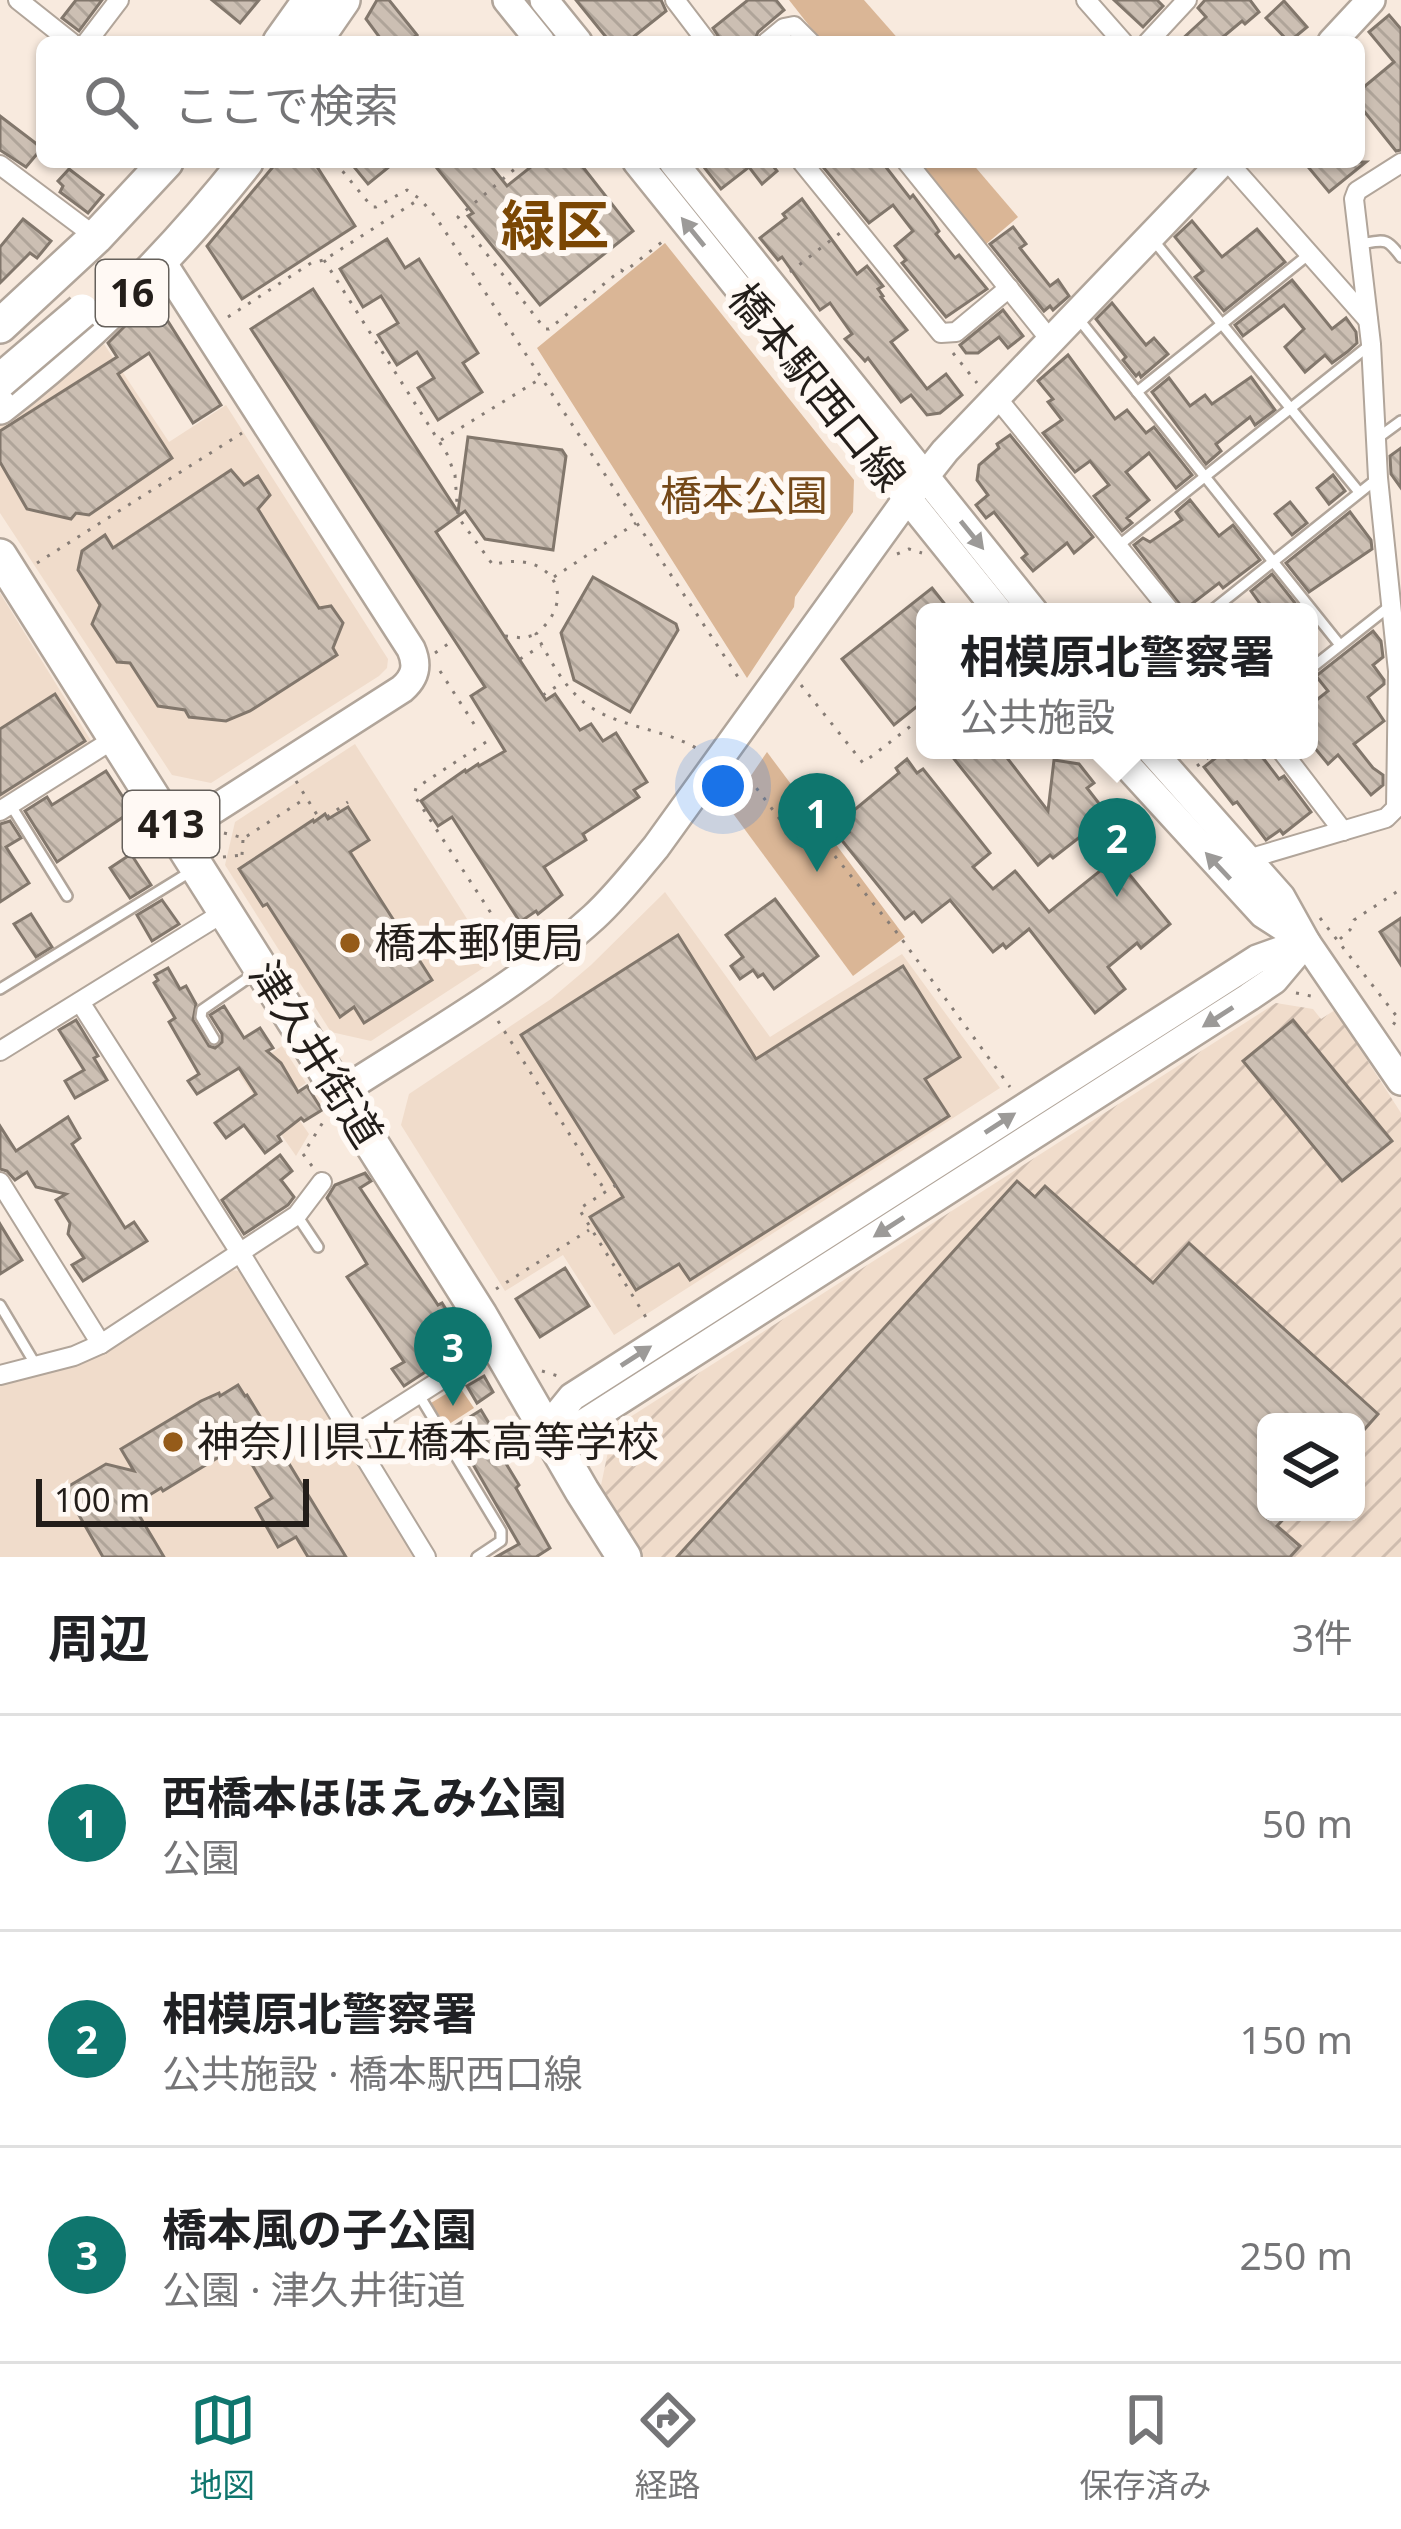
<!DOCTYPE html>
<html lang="ja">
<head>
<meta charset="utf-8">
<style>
  body { margin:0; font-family:"Noto Sans","Noto Sans JP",sans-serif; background:#f2f2f2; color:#202124 }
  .controls { position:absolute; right:36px; bottom:36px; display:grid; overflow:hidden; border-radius:18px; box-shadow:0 3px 9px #0004 }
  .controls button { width:108px; height:108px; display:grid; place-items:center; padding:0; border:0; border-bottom:3px solid #e0e0e0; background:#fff; color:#202124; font:60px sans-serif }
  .scale { position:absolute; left:36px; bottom:30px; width:273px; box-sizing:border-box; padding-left:12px; border:6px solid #231e1a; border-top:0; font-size:33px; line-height:42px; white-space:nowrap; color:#231e1a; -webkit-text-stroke:9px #fff9f4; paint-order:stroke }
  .you { position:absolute; left:723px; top:786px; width:42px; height:42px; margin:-30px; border:9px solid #fff; border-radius:50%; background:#1a73e8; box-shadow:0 0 0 18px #1a73e833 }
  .badge { display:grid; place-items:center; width:78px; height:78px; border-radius:50%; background:#0f766e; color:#fff; font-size:39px; font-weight:700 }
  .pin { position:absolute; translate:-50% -99px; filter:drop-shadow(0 3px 6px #0008) }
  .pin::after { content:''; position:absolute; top:63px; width:42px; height:36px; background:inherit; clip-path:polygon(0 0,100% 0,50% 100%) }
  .popup { position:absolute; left:916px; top:603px; width:402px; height:156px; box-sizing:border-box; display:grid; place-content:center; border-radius:18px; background:#fff; filter:drop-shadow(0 3px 9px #0005); font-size:39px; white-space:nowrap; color:#757577 }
  .popup b { font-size:45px; color:#202124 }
  .popup::after { content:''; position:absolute; left:50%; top:100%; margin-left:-24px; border:24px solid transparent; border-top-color:#fff }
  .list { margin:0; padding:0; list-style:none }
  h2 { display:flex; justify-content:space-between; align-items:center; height:156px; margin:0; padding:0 48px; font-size:51px }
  h2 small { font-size:39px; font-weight:400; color:#757577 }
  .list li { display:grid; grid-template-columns:78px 1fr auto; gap:36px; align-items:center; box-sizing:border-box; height:216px; padding:0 48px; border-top:3px solid #e0e0e0 }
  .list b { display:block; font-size:45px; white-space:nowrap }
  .list p { margin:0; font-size:39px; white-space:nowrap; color:#757577 }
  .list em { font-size:39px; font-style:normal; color:#757577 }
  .icon { flex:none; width:66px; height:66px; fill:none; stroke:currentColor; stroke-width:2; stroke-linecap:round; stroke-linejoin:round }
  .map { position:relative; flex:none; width:1401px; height:1557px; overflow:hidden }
  .search { position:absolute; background:#fff; box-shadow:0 3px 9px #0004; left:36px; right:36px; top:36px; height:132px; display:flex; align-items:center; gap:30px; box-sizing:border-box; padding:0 42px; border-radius:18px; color:#757577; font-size:45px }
  .sheet { height:804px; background:#fff }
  nav { display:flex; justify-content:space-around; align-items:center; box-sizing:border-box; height:168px; border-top:3px solid #e0e0e0; background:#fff; font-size:33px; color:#757577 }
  nav a { display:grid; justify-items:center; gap:6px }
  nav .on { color:#0f766e }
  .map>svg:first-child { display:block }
  .built { fill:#f0dccb }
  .industrial { fill:url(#industrial-furrows); fill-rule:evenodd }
  .park { fill:#dab696 }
  .building { fill:url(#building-back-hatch); stroke:#82776c; stroke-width:3 }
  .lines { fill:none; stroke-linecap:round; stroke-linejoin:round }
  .lane-casing { stroke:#b1a59a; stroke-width:14 }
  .street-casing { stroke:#b1a59a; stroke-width:22 }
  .secondary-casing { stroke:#b1a59a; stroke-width:32 }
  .highway-casing { stroke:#b1a59a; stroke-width:38 }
  .path { stroke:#877d76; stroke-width:3; stroke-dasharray:3 9; stroke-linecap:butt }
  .lane { stroke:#fff; stroke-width:9 }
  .street { stroke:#fff; stroke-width:18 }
  .secondary { stroke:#fff; stroke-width:27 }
  .highway { stroke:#fff; stroke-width:33 }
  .highway-bridge-casing { stroke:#b1a59a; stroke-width:38; stroke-linecap:butt }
  .highway-bridge { stroke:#fff; stroke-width:33 }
  .oneway { fill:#9c9a98 }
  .poi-dot { fill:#955b19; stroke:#fff9f4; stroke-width:4.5 }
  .labels { text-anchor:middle; stroke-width:12; stroke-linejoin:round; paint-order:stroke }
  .shield { fill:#fff9f4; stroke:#65605b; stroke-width:3 }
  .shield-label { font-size:39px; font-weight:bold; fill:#231e1a }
  .street-label { font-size:42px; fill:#231e1a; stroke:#fff9f4 }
  .park-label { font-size:42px; fill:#744818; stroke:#fff9f4 }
  .poi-label { font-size:42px; fill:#231e1a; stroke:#fff9f4; text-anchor:start }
  .district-label { font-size:54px; font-weight:bold; fill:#7b4704; stroke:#fff9f4 }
</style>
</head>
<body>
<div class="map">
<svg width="1401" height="1557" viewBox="0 0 1401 1557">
  <defs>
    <pattern id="industrial-furrows" width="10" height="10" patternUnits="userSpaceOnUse" patternTransform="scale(3)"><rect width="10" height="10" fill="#f0dccb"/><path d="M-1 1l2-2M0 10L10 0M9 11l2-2" fill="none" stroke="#cebcae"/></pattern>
    <pattern id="building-back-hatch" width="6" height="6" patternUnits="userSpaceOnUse" patternTransform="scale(3)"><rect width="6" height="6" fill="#ccbfb3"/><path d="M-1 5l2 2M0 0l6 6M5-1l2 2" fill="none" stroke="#afa499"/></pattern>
  </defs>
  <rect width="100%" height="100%" fill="#f8eade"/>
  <g class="built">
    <polygon points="104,344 169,442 226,405 388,659 387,668 379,676 211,783 172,775 0,513 0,425 25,408"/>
    <polygon points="0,593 93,744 0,802"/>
    <polygon points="355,744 494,961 371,1041 331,1032 225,865 235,822"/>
    <polygon points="665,892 770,1037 902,954 1000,1088 614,1335 563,1255 505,1291 401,1125 409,1094 551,999 591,965"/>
    <polygon points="282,1046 306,1083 284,1098 309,1134 296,1156 239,1074"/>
    <polygon points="229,1270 240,1271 416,1557 0,1557 0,1383 46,1373 90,1358"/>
  </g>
  <path class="industrial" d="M1276,1003L1313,1009L1321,1019L1335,1010L1401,1113V1557H643L600,1490L613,1428ZM1266,1422H1356V1512H1266Z"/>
  <g class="park">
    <polygon points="789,0 864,0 901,42 822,42"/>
    <polygon points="918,162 971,162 1018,217 985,245"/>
    <polygon points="665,243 854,480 853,512 795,597 794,607 747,678 537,348"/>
    <polygon points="767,752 905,937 853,976 729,808"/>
    <polygon points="459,1386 474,1408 446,1426 431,1403"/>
  </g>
  <g class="building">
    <polygon points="76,0 102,0 79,31 62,18"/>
    <polygon points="212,0 259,0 240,23"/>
    <polygon points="377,0 389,0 417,35 407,42 383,42 366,19"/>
    <polygon points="576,0 661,0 666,11 627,42 610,42"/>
    <polygon points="748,0 776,0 784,10 758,32 754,42 722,42 713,28"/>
    <polygon points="1114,0 1157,0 1163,6 1143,27"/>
    <polygon points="1205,0 1250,0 1259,12 1245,24 1242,21 1217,42 1179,42 1206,17 1198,8"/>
    <polygon points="1284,1 1307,27 1289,42 1266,18"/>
    <polygon points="1389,15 1401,29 1401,150 1396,151 1359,105 1359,91 1394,62 1369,32"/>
    <polygon points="0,116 42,148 26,167 0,150"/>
    <polygon points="277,162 314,162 355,226 242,299 207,246"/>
    <polygon points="350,162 395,162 368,184"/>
    <polygon points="432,162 488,162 507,186 537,162 579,162 633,231 540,305 468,216 473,213"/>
    <polygon points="700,162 770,162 777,171 762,184 749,167 721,189"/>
    <polygon points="819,162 882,162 910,198 913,195 931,219 939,231 936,234 955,258 959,255 987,289 946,317 902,263 906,260 895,246 913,231 893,205 869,223"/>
    <polygon points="1304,162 1366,162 1329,192"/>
    <polygon points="69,169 103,195 88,213 60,192 63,186 58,181"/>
    <polygon points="802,199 857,274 867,266 883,286 878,289 883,296 881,297 907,330 891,342 927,389 946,374 962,395 940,413 927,415 911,395 901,402 868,358 865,361 845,339 852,334 830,303 820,310 782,257 778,260 760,238 786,218 783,214"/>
    <polygon points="23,219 51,241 37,258 30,253 0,283 0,247"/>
    <polygon points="1192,221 1222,257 1257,229 1285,262 1224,311 1195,277 1203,271 1175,237"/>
    <polygon points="1013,227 1026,244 1020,248 1050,286 1058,280 1069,296 1053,310 1050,306 1044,311 990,244"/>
    <polygon points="387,239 405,268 419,259 478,353 463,363 482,392 438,420 418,388 434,378 417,352 397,365 378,335 398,323 381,296 363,307 340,269"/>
    <polygon points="1292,280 1332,329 1346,318 1356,332 1357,343 1347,352 1332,363 1325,355 1305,372 1285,347 1304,329 1284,305 1243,336 1235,325"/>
    <polygon points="313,289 458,512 468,437 562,450 566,456 553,550 485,539 465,511 436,532 546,700 555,694 580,730 591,724 603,741 616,733 647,782 634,790 639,797 583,834 586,840 544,867 562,895 538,914 536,911 520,922 452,817 438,826 421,801 465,770 466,772 478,764 479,766 505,751 471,696 485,687 251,329"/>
    <polygon points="1112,303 1146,345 1154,338 1168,354 1141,377 1139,373 1136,376 1123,360 1126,357 1096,319"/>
    <polygon points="157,304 221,405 193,423 149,353 118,374 172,458 89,515 76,513 71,519 27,509 0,462 0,431 117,357 108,343 129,322"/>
    <polygon points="1003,310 1023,336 1008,348 999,337 978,353 966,353 960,345"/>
    <polygon points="1068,355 1115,419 1127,410 1146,433 1154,427 1192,475 1176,488 1149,453 1126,472 1149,500 1127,518 1132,523 1122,531 1094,496 1109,485 1090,461 1075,472 1043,433 1062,420 1048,402 1053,399 1038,381"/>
    <polygon points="1251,377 1275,410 1255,425 1250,417 1216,444 1221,451 1206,464 1152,392 1169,378 1190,406 1205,395 1212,404"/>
    <polygon points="1010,435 1093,537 1074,553 1067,543 1033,571 1022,558 1027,554 994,512 986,518 976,505 988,495 977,480 979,465 999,448 997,444"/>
    <polygon points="1401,448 1401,488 1391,474 1390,456"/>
    <polygon points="231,470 244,485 258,476 270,495 258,509 319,608 331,606 343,623 333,648 337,655 250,711 226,721 189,717 185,710 158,706 130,663 117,662 92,624 100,605 78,570 82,551 105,535 113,548"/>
    <polygon points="1333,475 1345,491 1329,504 1317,488"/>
    <polygon points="1190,500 1219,536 1233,525 1260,560 1223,588 1219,583 1184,610 1134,545 1143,538 1150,542 1182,520 1176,512"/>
    <polygon points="1290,502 1307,523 1292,535 1275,514"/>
    <polygon points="1350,512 1371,540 1372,549 1309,592 1286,563"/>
    <polygon points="1272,574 1295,603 1291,606 1296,612 1266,612 1251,591"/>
    <polygon points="593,577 676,624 678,630 630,712 574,680 561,633"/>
    <polygon points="932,588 951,612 925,612 925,700 894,725 842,659"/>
    <polygon points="1373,631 1381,641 1383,657 1373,665 1384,680 1384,684 1368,697 1384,721 1354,744 1373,768 1383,775 1383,785 1371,795 1338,755 1328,764 1309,741 1309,706 1328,691 1316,676"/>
    <polygon points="55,694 85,741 0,795 0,729"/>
    <polygon points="947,750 1001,750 1048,811 1054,760 1079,764 1094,783 1087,788 1108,815 1053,858 1050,855 1038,865"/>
    <polygon points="1226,750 1257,750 1279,779 1284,776 1311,812 1283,834 1280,830 1266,840 1237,802 1233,804 1204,767"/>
    <polygon points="907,759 917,773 923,769 990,853 973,867 993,889 1015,871 1049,912 1116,858 1170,924 1141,948 1137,943 1108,967 1125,989 1095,1013 1029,929 1006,948 1003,944 993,952 950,900 922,922 914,912 905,919 840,838 849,832 841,821 899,773 896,768"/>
    <polygon points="106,771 132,811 57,862 25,811 47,797 52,805"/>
    <polygon points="348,807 369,840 350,852 432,980 364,1023 354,1007 340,1017 267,904 263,906 239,869 313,820 314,822 325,814 328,819"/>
    <polygon points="10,821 21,838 6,847 29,883 0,902 0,824"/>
    <polygon points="131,854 151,885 130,898 110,868"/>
    <polygon points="775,899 818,956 774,989 763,974 758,977 753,970 740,979 731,966 743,957 726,935"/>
    <polygon points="162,900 179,924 152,941 137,915"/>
    <polygon points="31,914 52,947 36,957 14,924"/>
    <polygon points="1401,918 1401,965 1380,932"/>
    <polygon points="678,935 756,1059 903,966 960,1057 925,1079 949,1116 690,1280 679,1264 636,1290 590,1217 623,1197 521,1035"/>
    <polygon points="168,968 180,989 186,986 196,1004 193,1020 209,1046 215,1048 222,1042 222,1034 210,1015 224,1006 244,1038 260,1028 273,1048 267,1051 281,1063 298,1092 307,1086 322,1110 304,1121 301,1118 278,1136 281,1141 265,1153 244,1125 226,1138 215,1123 256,1094 239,1068 197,1094 188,1081 199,1074 169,1022 175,1018 154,983 158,980 155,975"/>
    <polygon points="76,1020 98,1056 94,1058 107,1080 75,1098 65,1081 84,1070 59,1030"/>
    <polygon points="1293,1020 1392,1141 1342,1181 1243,1061"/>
    <polygon points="68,1117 80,1138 72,1144 125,1228 134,1222 147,1241 83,1281 72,1265 84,1258 68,1234 70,1223 56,1200 66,1194 36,1187 27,1172 15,1180 7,1171 0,1169 0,1126 16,1151"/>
    <polygon points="280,1155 292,1171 281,1180 294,1197 288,1205 244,1234 222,1200"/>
    <polygon points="365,1173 371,1181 360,1188 438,1305 442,1303 468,1344 404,1386 392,1369 404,1362 347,1277 367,1264 327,1198 335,1185"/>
    <polygon points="1017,1181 1035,1197 1045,1186 1153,1283 1189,1243 1378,1414 1356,1439 1356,1422 1266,1422 1266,1512 1290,1512 1277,1526 1300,1546 1290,1557 677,1557"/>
    <polygon points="0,1224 22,1260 0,1274"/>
    <polygon points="565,1268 589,1306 540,1337 516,1299"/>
    <polygon points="484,1376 493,1392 477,1403 467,1386"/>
    <polygon points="238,1385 245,1396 247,1395 346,1557 308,1557 296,1537 278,1547 256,1508 272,1498 248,1458 245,1460 237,1446 163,1491 161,1488 133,1505 164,1557 103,1557 64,1489 106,1464 134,1471 121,1449 201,1401 219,1393 220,1396"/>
    <polygon points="481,1410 493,1430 488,1434 519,1485 516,1488 550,1548 536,1557 496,1557 519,1544 452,1428"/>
  </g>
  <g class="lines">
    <g class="lane-casing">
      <g id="lane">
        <polyline points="1154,241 1359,492"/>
        <path d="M1360,244C1385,240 1386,237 1401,257"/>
        <polyline points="1077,317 1340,645"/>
        <polyline points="1137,392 1308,255"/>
        <polyline points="1379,437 1401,421"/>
        <polyline points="1118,546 1371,344"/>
        <polyline points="1210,612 1378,478"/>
        <polyline points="1309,670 1390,606"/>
        <polyline points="10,804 67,896"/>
        <polyline points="0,989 190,872"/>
        <polyline points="214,1039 201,1017 202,1010 254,974"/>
        <polyline points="298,1217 318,1247"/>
        <polyline points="0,1305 37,1367"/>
        <polyline points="419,1395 501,1531 501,1541 477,1557"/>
        <polyline points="336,1447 353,1436"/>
      </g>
    </g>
    <g class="street-casing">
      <g id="street">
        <polyline points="18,0 71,42"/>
        <polyline points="675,0 707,42"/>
        <polyline points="1086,0 1123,42"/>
        <polyline points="87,42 119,0"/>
        <polyline points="767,42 784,28 794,26 810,42"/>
        <polyline points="1148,42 1187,0"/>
        <polyline points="802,162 941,333 956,332 1009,288"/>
        <polyline points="907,162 1052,342"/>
        <polyline points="1228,162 1368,320"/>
        <polyline points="0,165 96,237"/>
        <polyline points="997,398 1171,612"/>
        <polyline points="1281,750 1343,831"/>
        <polyline points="0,811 117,737"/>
        <polyline points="1248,859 1386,818 1396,808 1398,671 1378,478 1371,344 1354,199 1357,191 1401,163"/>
        <polyline points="80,1002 241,1254 426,1557"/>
        <polyline points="0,1051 226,911"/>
        <polyline points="0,1182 101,1344"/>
        <polyline points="0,1375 74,1356 101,1344 297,1215 322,1182"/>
        <polyline points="353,1436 497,1344"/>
      </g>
    </g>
    <g class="secondary-casing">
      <g id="secondary">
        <polyline points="507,0 541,42"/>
        <polyline points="544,0 578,42"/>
        <polyline points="1332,42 1371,0"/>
        <polyline points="637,162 999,612"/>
        <polyline points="673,162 1034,612"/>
        <path d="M162,262L411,649C418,665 416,677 402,689L177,833"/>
        <polyline points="1113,750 1263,914 1302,939"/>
        <polyline points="1151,750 1281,897 1306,942 1401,1081"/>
        <path d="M341,1092C426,1037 518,986 594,917C617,896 636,871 656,847L907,499L945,451L1222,162"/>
        <polyline points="546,1429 584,1423 1249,997 1274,980 1306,942"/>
        <polyline points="546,1429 572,1397 1257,959 1302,943"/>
      </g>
    </g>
    <g class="highway-casing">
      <g id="highway">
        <polyline points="280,42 310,0"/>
        <polyline points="314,42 343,0"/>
        <polyline points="0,326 96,237 166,162"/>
        <path d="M0,407C93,335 173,254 246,162"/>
        <polyline points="0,556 480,1315 582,1491 624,1557"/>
      </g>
    </g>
    <g class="path">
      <polyline points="335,162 372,207 376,207 407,190 420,199 435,216 742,683"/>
      <polyline points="523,162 458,217 545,329 549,329 621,270 624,272 667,238"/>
      <path d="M324,260L447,454L455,475L458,517L493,565C548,548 582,596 536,634C548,656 561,682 580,699C611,727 660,727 696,748"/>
      <polyline points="790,272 840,233"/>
      <polyline points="228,317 311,263 324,260 418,200"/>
      <polyline points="953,353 977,383"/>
      <polyline points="441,440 540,379"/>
      <polyline points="897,554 909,549 922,553"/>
      <polyline points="37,563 242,433"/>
      <polyline points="554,577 636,523"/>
      <polyline points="505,636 523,638 534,635"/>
      <polyline points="435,653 455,639"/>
      <polyline points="520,659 541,646"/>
      <polyline points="440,671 474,724"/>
      <polyline points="801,685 863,763 925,715"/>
      <polyline points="543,695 562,683"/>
      <polyline points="486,742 416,788 414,795 517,953"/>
      <polyline points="1197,766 1218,750"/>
      <polyline points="742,769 791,834 820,842 830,850 898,934 1010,1087"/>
      <polyline points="296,781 319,818"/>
      <polyline points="327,817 348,802"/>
      <polyline points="224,833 244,838 306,798"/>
      <polyline points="243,840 242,855 248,863"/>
      <polyline points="223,857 242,855"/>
      <polyline points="1320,918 1398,1018 1391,1028"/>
      <polyline points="1340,939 1350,930 1354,920 1401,889"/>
      <polyline points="1296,993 1316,997"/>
      <polyline points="498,1021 606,1192"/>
      <polyline points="312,1166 303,1154 325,1119"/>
      <polyline points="616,1185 579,1209 647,1319"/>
      <polyline points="496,1289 589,1230"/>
      <polyline points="542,1371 561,1377"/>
    </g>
    <use href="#lane" class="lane"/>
    <use href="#street" class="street"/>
    <use href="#secondary" class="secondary"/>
    <use href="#highway" class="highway"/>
    <g class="highway-bridge-casing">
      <polyline id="highway-bridge" points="0,381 82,311"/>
    </g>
    <use href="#highway-bridge" class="highway-bridge"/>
  </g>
  <defs><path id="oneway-solid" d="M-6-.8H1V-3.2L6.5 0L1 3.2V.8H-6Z" transform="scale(3)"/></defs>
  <g class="oneway">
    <use href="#oneway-solid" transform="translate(693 232) rotate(-129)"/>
    <use href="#oneway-solid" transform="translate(972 535) rotate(51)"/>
    <use href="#oneway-solid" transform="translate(1218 866) rotate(-133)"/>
    <use href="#oneway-solid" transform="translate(1218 1017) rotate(147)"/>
    <use href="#oneway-solid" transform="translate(1000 1123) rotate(-33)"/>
    <use href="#oneway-solid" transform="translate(889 1227) rotate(147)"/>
    <use href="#oneway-solid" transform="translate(636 1356) rotate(-33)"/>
  </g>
  <g class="poi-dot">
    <circle cx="350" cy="943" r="12"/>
    <circle cx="173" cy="1442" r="12"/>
  </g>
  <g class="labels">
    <g class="shield">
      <rect x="96" y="260" width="72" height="66" rx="9"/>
      <rect x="123" y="791" width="96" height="66" rx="9"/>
    </g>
    <g class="shield-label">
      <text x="132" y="307">16</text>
      <text x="171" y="838">413</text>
    </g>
    <g class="street-label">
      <text transform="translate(817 387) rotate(51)" y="15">橋本駅西口線</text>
      <text transform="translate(316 1054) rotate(58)" y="15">津久井街道</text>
    </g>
    <g class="park-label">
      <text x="744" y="511">橋本公園</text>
    </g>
    <g class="poi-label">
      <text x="374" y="958">橋本郵便局</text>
      <text x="197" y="1457">神奈川県立橋本高等学校</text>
    </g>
    <g class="district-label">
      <text x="555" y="245">緑区</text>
    </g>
  </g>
</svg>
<div class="controls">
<button><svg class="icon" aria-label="layers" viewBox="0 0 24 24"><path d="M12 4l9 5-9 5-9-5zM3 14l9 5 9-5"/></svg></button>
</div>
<div class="scale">100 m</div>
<div class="you"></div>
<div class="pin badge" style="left:817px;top:872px">1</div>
<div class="pin badge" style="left:1117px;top:897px">2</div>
<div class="popup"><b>相模原北警察署</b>公共施設</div>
<div class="pin badge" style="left:453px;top:1406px">3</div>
<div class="search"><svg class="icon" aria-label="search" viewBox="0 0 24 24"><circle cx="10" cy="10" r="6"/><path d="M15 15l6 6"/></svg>ここで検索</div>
</div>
<section class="sheet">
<h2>周辺<small>3件</small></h2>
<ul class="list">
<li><span class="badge">1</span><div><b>西橋本ほほえみ公園</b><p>公園</p></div><em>50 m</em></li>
<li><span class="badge">2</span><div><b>相模原北警察署</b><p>公共施設 · 橋本駅西口線</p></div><em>150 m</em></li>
<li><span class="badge">3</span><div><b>橋本風の子公園</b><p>公園 · 津久井街道</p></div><em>250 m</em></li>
</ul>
</section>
<nav>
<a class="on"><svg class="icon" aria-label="map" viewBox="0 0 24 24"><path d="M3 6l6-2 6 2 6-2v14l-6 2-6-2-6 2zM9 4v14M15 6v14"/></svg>地図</a>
<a><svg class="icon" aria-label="directions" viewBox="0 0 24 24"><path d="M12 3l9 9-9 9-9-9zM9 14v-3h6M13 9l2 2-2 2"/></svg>経路</a>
<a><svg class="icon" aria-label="saved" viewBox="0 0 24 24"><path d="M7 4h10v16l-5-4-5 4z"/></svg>保存済み</a>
</nav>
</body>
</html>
